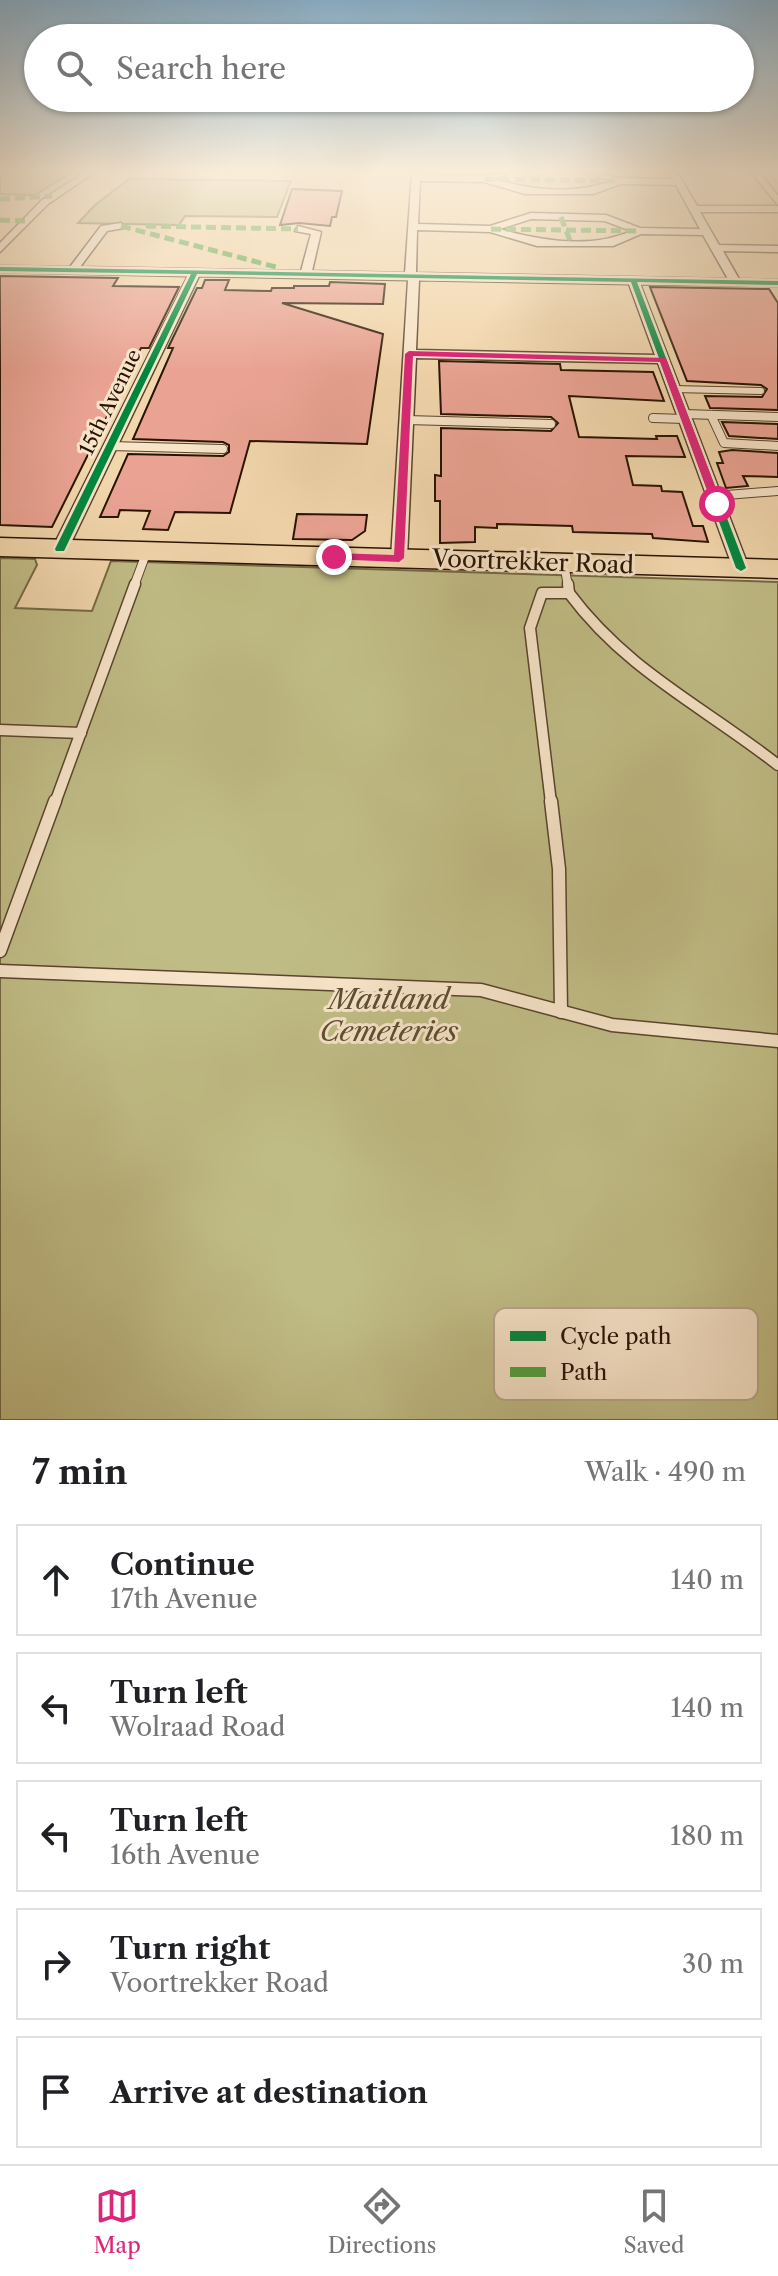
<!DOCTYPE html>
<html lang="en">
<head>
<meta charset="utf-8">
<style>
  body { margin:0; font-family:"Libre Caslon Text",serif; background:#f6f6f6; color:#202124 }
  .stop { position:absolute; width:24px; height:24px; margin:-18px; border:6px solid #db2777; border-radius:50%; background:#fff }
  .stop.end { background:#db2777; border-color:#fff; box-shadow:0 2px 8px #0008 }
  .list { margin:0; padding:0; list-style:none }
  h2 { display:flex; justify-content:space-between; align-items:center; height:104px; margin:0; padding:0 32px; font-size:34px }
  h2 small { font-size:26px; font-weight:400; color:#757577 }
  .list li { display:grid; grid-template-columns:52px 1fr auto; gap:24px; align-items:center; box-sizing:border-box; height:112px; margin:0 16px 16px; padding:0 16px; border:2px solid #e0e0e0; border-radius:0px }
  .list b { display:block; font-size:30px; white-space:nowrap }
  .list p { margin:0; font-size:26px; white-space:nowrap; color:#757577 }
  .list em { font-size:26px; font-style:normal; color:#757577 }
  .icon { flex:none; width:44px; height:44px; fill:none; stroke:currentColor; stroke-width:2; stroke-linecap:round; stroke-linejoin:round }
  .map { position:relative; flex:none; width:778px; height:1420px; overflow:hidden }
  .search { position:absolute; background:#fff; box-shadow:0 2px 6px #0004; left:24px; right:24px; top:24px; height:88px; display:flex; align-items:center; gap:20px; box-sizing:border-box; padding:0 28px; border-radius:44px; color:#757577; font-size:30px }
  .sheet { height:744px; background:#fff }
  nav { display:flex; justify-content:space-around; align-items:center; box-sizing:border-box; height:112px; border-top:2px solid #e0e0e0; background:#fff; font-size:22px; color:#757577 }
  nav a { display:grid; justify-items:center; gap:4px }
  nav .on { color:#db2777 }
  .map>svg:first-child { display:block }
  .green { fill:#c0bc85; stroke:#746844; stroke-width:2 }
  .building { fill:#eaa393; stroke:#281302; stroke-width:2 }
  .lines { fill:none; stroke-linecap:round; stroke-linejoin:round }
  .lane-far3-casing { stroke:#5a442c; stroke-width:8 }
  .lane-far2-casing { stroke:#5a442c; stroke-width:10 }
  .lane-far1-casing { stroke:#5a442c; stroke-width:13 }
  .lane-casing { stroke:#5a442c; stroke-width:15 }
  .street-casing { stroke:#5a442c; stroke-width:3 }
  .primary-casing { stroke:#281302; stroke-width:3 }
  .lane-far3 { stroke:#f7e4c9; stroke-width:6 }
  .lane-far2 { stroke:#f7e4c9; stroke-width:8 }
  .lane-far1 { stroke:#f7e4c9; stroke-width:10 }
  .lane { stroke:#f7e4c9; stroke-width:12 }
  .street { fill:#f7e4c9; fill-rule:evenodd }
  .primary { fill:#f2d6ac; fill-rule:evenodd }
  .quiet { stroke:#51a03d; stroke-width:5; stroke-dasharray:10 5; stroke-linecap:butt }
  .cycleway-casing { stroke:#f7e4c9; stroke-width:5 }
  .cycleway { fill:#00873e; fill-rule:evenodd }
  .route { fill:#db2777 }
  .labels { text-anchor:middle; stroke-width:6; stroke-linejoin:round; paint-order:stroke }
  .far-street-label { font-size:20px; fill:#281302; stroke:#f7e4c9 }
  .street-label { font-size:24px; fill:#281302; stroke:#f7e4c9 }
  .near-park-label { font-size:28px; font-style:italic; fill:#5d4e30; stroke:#f7e4c9 }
  .key { fill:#f7e4c9; stroke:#b9a58d; stroke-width:2 }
  .key-label { font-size:22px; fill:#281302 }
</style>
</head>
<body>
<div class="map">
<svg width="778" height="1420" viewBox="0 0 778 1420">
  <rect width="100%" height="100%" fill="#f2d6ac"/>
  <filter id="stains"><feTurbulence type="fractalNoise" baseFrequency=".0025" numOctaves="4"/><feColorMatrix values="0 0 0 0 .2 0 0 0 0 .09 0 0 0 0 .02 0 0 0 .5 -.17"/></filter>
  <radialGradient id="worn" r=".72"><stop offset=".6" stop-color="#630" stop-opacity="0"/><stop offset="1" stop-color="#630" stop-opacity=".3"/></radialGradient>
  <g class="green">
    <polygon points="0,172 72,172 35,195 0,194"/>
    <polygon points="129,179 291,181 277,217 185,216 179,225 78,223 95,205"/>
    <polygon points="0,558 35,559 37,565 15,608 92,611 111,561 778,582 778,1420 0,1420"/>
  </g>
  <g class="building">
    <polygon points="292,189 342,191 336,217 332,217 330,226 299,223 280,225"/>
    <polygon points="0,276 118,278 113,286 179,287 149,348 141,348 52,527 0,525"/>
    <polygon points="205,280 229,280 225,290 271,291 272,288 294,288 294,286 329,286 330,282 385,284 383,304 282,303 383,334 367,444 250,441 230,513 175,512 168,530 143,529 150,511 120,510 118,517 100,517 128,454 223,456 229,452 229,445 223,442 133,439 173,348 168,348 197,288 202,288"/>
    <polygon points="650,287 769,289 778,303 778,410 710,408 705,396 762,397 767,389 761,385 687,381"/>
    <polygon points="439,361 560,364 561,370 653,372 664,401 569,396 579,437 657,439 656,436 677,436 685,457 626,456 633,485 661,486 662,491 682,492 693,526 703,526 708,542 653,538 652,534 573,532 572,526 497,524 497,528 475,527 475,542 440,543 440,501 435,501 435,475 441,476 441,428 551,431 558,423 551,417 441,414"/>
    <polygon points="722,422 778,424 778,439 729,436"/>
    <polygon points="732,450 778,453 778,477 743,476 748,486 726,488 717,463 723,463 719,452"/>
    <polygon points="297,514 367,515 365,531 352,540 293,539"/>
  </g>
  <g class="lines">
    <g class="lane-far3-casing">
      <g id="lane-far3">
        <polyline points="674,389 761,391"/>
        <polyline points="684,414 725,415"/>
      </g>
    </g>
    <g class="lane-far2-casing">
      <g id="lane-far2">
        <polyline points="684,414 778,417"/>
        <polyline points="711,415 724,443 778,446"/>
        <polyline points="653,418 685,419"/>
        <polyline points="406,420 551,424"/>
        <polyline points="110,446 223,449"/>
        <polyline points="714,496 778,491"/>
        <polyline points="564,564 568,586"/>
        <polyline points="134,586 147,551"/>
      </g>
    </g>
    <g class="lane-far1-casing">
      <g id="lane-far1">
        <path d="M569,593C627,671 703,706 778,765"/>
        <polyline points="0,730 81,733"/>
        <polyline points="55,803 135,584"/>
        <polyline points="551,803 530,628 542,593 569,593 568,584"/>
      </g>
    </g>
    <g class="lane-casing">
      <g id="lane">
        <polyline points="551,801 559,869 561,1012"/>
        <polyline points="0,951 55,801"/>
        <polyline points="0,971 481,990 612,1025 778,1041"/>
      </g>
    </g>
    <g class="street-casing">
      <g id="street">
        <polygon points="85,172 95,172 48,204 0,252 0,243 42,200"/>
        <path d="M412,172H420V175L484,176L512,172L494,179C531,190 574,195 611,181L585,172L620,178L673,179L669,172H677L697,206H778V212H700L719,245L778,246V252L723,251L739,279L778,280V286L640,284L749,568L747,572L741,574L733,568L658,363L416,358L407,558L399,563L393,562L391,558L408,280L199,276L68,549L60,554L54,553L52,549L188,276L0,272V266L70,267L101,226L121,223L124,228L107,231L80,267L301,271L311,234L295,231L298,226L321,232L312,271L405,273ZM420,181L484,182L525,194H593L621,184L676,185L700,229L640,228L606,215L531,213L490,226L418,224ZM531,219L605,221L631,231C591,249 541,241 500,229ZM417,230L490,232L537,246H613L641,234L703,235L728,279L416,273ZM419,280L629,284L655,355L416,350Z"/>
        <polygon points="751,172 759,172 778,196 778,205"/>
      </g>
    </g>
    <g class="primary-casing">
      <polygon id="primary" points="0,538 778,560 778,578 0,556"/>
    </g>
    <use href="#lane-far3" class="lane-far3"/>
    <use href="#lane-far2" class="lane-far2"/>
    <use href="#lane-far1" class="lane-far1"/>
    <use href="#lane" class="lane"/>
    <use href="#street" class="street"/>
    <use href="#primary" class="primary"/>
    <g class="quiet">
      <polyline points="485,179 620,181"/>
      <polyline points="0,199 52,196"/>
      <polyline points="561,217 571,243"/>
      <polyline points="0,220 25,221"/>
      <polyline points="121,226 276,267"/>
      <polyline points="146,226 298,229"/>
      <polyline points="491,229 639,231"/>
    </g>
    <g class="cycleway-casing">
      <polygon id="cycleway" points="0,267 778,281 778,285 637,282 746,568 741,571 736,568 631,282 197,274 65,549 64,551 56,551 55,549 191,274 0,271"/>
    </g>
    <use href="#cycleway" class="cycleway"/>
  </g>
  <linearGradient id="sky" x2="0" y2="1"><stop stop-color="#8ab5d3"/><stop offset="0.46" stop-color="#f9edda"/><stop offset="1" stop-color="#f9edda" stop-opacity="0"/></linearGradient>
  <rect width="778" height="371" fill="url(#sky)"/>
  <polygon class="route" points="409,351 666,358 722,504 717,507 712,504 660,362 413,356 404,558 399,562 331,559 329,557 334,553 394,555 405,354"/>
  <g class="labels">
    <g class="far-street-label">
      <text transform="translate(110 402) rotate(-64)" y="7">15th Avenue</text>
    </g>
    <g class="street-label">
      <text transform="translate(533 562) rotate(2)" y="8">Voortrekker Road</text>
    </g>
    <g class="near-park-label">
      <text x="389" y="1009">Maitland<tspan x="389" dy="32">Cemeteries</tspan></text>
    </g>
  </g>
  <rect x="494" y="1308" width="264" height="92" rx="12" class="key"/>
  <rect x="510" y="1331" width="36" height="10" fill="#00873e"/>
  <rect x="510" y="1367" width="36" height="10" fill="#51a03d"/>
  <g class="key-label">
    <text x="560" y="1344">Cycle path</text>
    <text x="560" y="1380">Path</text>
  </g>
  <rect width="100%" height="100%" filter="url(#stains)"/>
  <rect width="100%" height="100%" fill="url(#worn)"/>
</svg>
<div class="stop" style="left:717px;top:504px"></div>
<div class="stop end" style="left:334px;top:557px"></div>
<div class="search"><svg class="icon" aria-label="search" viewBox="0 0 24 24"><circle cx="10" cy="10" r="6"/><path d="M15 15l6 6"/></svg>Search here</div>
</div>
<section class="sheet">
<h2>7 min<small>Walk · 490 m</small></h2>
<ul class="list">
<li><svg class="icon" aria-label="ahead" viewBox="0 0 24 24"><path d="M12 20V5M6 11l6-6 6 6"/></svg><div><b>Continue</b><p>17th Avenue</p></div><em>140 m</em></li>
<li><svg class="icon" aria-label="left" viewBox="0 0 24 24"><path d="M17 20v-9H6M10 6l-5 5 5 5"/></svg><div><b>Turn left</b><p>Wolraad Road</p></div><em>140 m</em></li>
<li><svg class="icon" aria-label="left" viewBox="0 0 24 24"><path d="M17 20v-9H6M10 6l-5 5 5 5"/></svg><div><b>Turn left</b><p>16th Avenue</p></div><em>180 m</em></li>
<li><svg class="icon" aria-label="right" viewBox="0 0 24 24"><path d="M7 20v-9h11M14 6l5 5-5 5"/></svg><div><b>Turn right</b><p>Voortrekker Road</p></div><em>30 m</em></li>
<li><svg class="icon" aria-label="arrive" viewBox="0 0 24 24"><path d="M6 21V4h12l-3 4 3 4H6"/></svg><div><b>Arrive at destination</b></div></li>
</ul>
</section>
<nav>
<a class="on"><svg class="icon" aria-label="map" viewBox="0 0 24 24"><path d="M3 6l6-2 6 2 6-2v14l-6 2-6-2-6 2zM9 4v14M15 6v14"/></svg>Map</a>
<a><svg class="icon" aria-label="directions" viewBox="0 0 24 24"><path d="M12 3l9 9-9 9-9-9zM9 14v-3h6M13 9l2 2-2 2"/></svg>Directions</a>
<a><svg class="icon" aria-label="saved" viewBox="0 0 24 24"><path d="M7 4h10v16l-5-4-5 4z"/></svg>Saved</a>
</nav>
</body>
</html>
